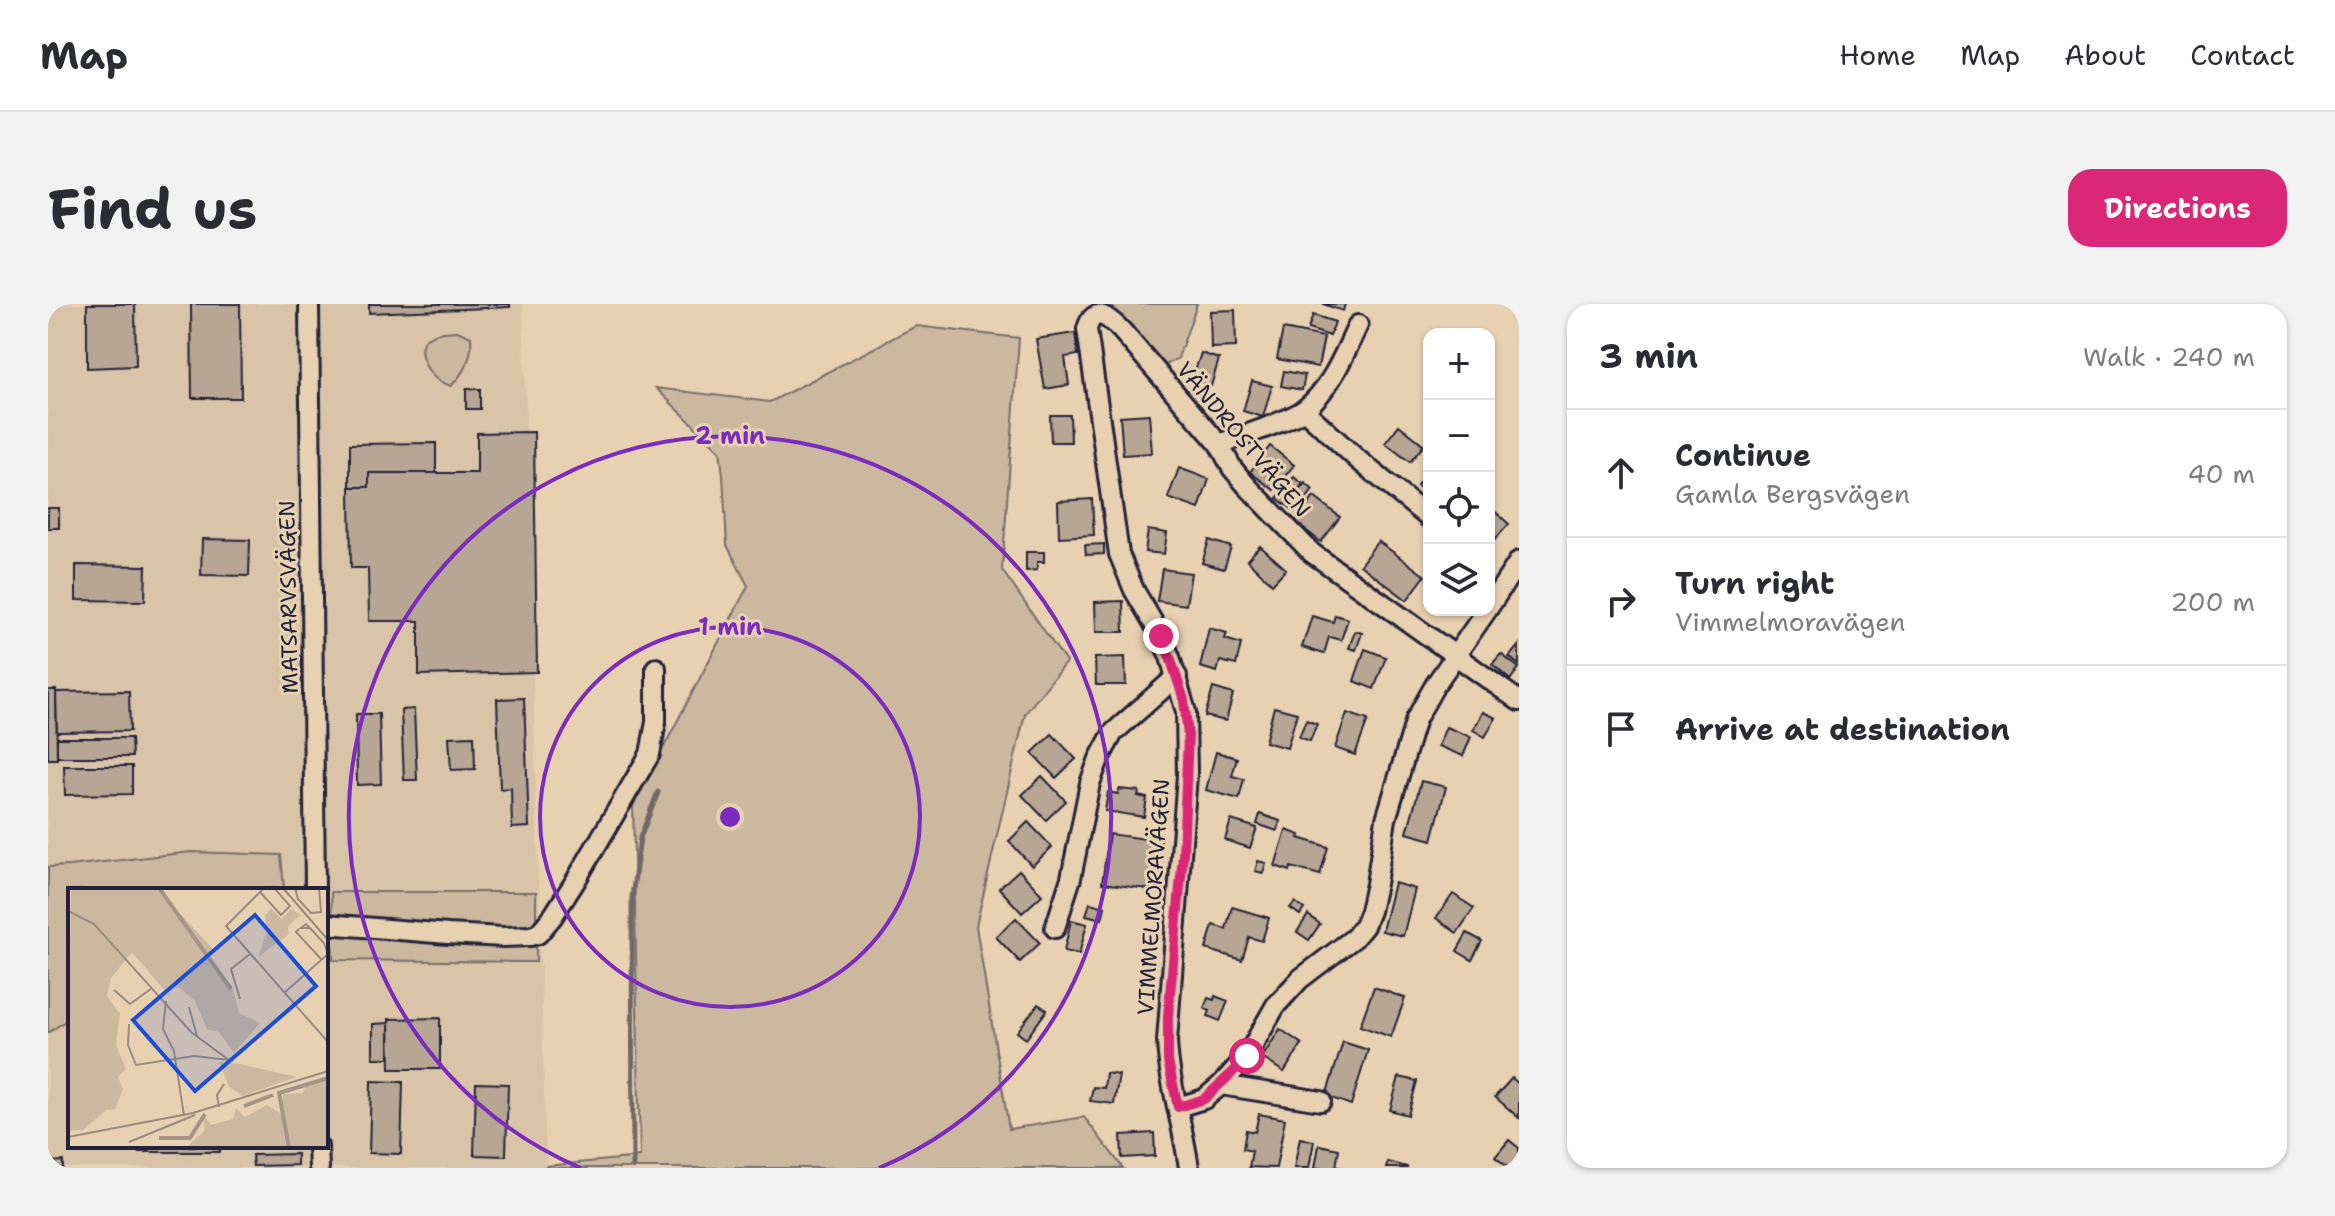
<!DOCTYPE html>
<html lang="en">
<head>
<meta charset="utf-8">
<style>
  body { margin:0; font-family:"Shantell Sans",sans-serif; background:#f2f2f3; color:#2b2b33 }
  .controls { position:absolute; right:24px; top:24px; display:grid; overflow:hidden; border-radius:16px; box-shadow:0 2px 6px #0004 }
  .controls button { width:72px; height:72px; display:grid; place-items:center; padding:0; border:0; border-bottom:2px solid #e1e1e2; background:#fff; color:#2b2b33; font:40px sans-serif }
  .stop { position:absolute; width:24px; height:24px; margin:-18px; border:6px solid #db2777; border-radius:50%; background:#fff }
  .stop.end { background:#db2777; border-color:#fff; box-shadow:0 2px 8px #0008 }
  .list { margin:0; padding:0; list-style:none }
  h2 { display:flex; justify-content:space-between; align-items:center; height:104px; margin:0; padding:0 32px; font-size:34px }
  h2 small { font-size:26px; font-weight:400; color:#7c7c81 }
  .list li { display:grid; grid-template-columns:52px 1fr auto; gap:24px; align-items:center; box-sizing:border-box; height:128px; padding:0 32px; border-top:2px solid #e1e1e2 }
  .list b { display:block; font-size:30px; white-space:nowrap }
  .list p { margin:0; font-size:26px; white-space:nowrap; color:#7c7c81 }
  .list em { font-size:26px; font-style:normal; color:#7c7c81 }
  .icon { flex:none; width:44px; height:44px; fill:none; stroke:currentColor; stroke-width:2; stroke-linecap:round; stroke-linejoin:round }
  .map { position:relative; flex:none; width:1471px; height:864px; overflow:hidden; border-radius:24px }
  header { display:flex; align-items:center; gap:48px; box-sizing:border-box; height:112px; padding:0 40px; background:#fff; border-bottom:2px solid #e1e1e2 }
  header strong { font-size:38px }
  nav { display:flex; gap:44px; margin-inline-start:auto; font-size:28px }
  .intro { display:flex; align-items:center; justify-content:space-between; box-sizing:border-box; height:192px; padding:0 48px }
  h1 { margin:0; font-size:56px }
  .button { padding:20px 36px; border-radius:24px; background:#db2777; color:#fff; font-size:28px; font-weight:700 }
  main { display:flex; gap:48px; padding:0 48px }
  aside { flex:1; background:#fff; border-radius:24px; box-shadow:0 2px 6px #0004 }
  .map>svg:first-child { display:block }
  .built { fill:#d9c4a7; fill-rule:evenodd }
  .green { fill:#cbb89f; stroke:#766d6d; stroke-width:2 }
  .lines { fill:none; stroke-linecap:round; stroke-linejoin:round }
  .stream { stroke:#716769; stroke-width:5 }
  .building { fill:#b7a693; stroke:#22223b; stroke-width:2 }
  .street-casing { stroke:#22223b; stroke-width:24 }
  .street { stroke:#e8d1b0; stroke-width:18 }
  .route { stroke:#db2777; stroke-width:10 }
  .ring { fill:none; stroke:#7b2cbf; stroke-width:4 }
  .labels { text-anchor:middle; stroke-width:6; stroke-linejoin:round; paint-order:stroke }
  .street-label { font-size:22px; fill:#22223b; stroke:#e8d1b0 }
  .inset-river { fill:none; stroke:#a59588; stroke-width:4 }
  .inset-road { fill:none; stroke:#998b81; stroke-width:2 }
  .view { fill:#1d4ed8; fill-opacity:0.15; stroke:#1d4ed8; stroke-width:4 }
  .inset-edge { fill:none; stroke:#22223b; stroke-width:4 }
  .centre { fill:#7b2cbf; stroke:#e8d1b0; stroke-width:4 }
  .ring-label { font-size:24px; text-anchor:middle; font-weight:bold; fill:#7b2cbf; stroke:#e8d1b0; stroke-width:6; stroke-linejoin:round; paint-order:stroke }
</style>
</head>
<body>
<header>
<strong>Map</strong>
<nav><a>Home</a><a>Map</a><a>About</a><a>Contact</a></nav>
</header>
<div class="intro"><h1>Find us</h1><a class="button">Directions</a></div>
<main>
<div class="map">
<svg width="1471" height="864" viewBox="0 0 1471 864">
  <rect width="100%" height="100%" fill="#e8d1b0"/>
  <filter id="ink" filterUnits="userSpaceOnUse"><feTurbulence type="fractalNoise" baseFrequency=".0125" numOctaves="2"/><feDisplacementMap in="SourceGraphic" scale="16" xChannelSelector="R" yChannelSelector="G"/><feConvolveMatrix kernelMatrix="1 2 1 2 8 2 1 2 1" color-interpolation-filters="sRGB"/></filter>
  <g filter="url(#ink)">
    <path class="built" d="M0,0H475L498,864H0ZM22,586H278V842H22Z"/>
    <g class="green">
      <polygon points="1062,0 1149,0 1130,54 1114,63"/>
      <polygon points="868,22 971,34 954,266 1018,358 977,410 928,622 961,825 1036,813 1075,864 498,864 498,862 592,853 585,502 700,282 679,241 675,171 672,147 608,84 722,98"/>
      <path d="M409,27L423,33C425,53 417,68 403,82C401,81 392,78 391,77C378,69 364,41 382,32C390,27 400,28 409,27Z"/>
      <polygon points="143,548 233,551 236,584 158,586 22,586 20,715 0,729 0,563 21,562"/>
      <polygon points="283,588 488,588 488,658 285,656"/>
    </g>
    <g class="lines">
      <polyline class="stream" points="585,864 584,593 592,534 610,488"/>
    </g>
    <g class="building">
      <polygon points="39,0 87,0 88,62 39,64"/>
      <polygon points="143,0 192,0 193,94 144,94"/>
      <polygon points="321,0 462,0 462,3 321,9"/>
      <polygon points="1275,0 1297,0 1295,7"/>
      <polygon points="1187,6 1188,43 1163,44 1162,7"/>
      <polygon points="1265,11 1287,18 1282,32 1260,25"/>
      <polygon points="1235,25 1276,33 1270,63 1229,55"/>
      <polygon points="1027,29 1030,51 1017,53 1021,81 997,85 988,35"/>
      <polygon points="1153,49 1171,55 1163,82 1144,76"/>
      <polygon points="1236,67 1257,71 1254,86 1233,82"/>
      <polygon points="1204,77 1224,82 1215,113 1195,107"/>
      <rect x="418" y="85" width="14" height="20"/>
      <polygon points="1101,110 1104,149 1075,151 1072,112"/>
      <polygon points="1002,111 1022,111 1023,138 1003,138"/>
      <polygon points="1351,121 1376,141 1362,158 1337,139"/>
      <polygon points="486,128 489,368 371,371 371,317 321,317 320,264 303,264 302,183 321,183 321,169 429,169 429,129"/>
      <polygon points="388,139 388,169 321,169 321,183 302,183 302,140"/>
      <polygon points="1222,142 1246,161 1226,186 1202,168"/>
      <polygon points="1131,164 1161,175 1151,205 1120,194"/>
      <polygon points="1381,166 1381,193 1369,182"/>
      <polygon points="1246,173 1255,180 1238,201 1229,194"/>
      <polygon points="1257,179 1265,186 1248,208 1239,201"/>
      <polygon points="1266,193 1292,213 1273,238 1247,218"/>
      <polygon points="1044,195 1046,231 1011,233 1010,197"/>
      <polygon points="1441,202 1461,220 1442,241 1441,241"/>
      <rect x="0" y="204" width="11" height="20"/>
      <polygon points="1100,226 1119,229 1116,250 1097,248"/>
      <polygon points="154,235 202,236 201,272 153,271"/>
      <polygon points="1161,236 1183,243 1176,265 1154,259"/>
      <polygon points="1330,237 1377,272 1359,296 1312,261"/>
      <polygon points="1056,240 1056,250 1038,251 1037,241"/>
      <polygon points="1212,242 1238,265 1224,280 1199,256"/>
      <polygon points="978,248 996,248 996,258 989,258 989,266 978,267"/>
      <polygon points="28,261 98,262 97,297 28,296"/>
      <polygon points="1114,265 1143,269 1138,301 1109,297"/>
      <polygon points="1075,297 1076,328 1048,328 1047,298"/>
      <polygon points="1287,311 1300,315 1293,336 1281,333 1276,350 1254,343 1264,312 1285,318"/>
      <polygon points="1161,324 1179,329 1177,335 1193,340 1188,361 1172,357 1169,368 1152,363"/>
      <polygon points="1307,327 1314,329 1308,346 1301,344"/>
      <polygon points="1471,341 1471,361 1461,353"/>
      <polygon points="1317,345 1338,353 1326,385 1306,377"/>
      <polygon points="1453,350 1471,364 1462,376 1444,360"/>
      <polygon points="1077,353 1078,381 1048,381 1047,354"/>
      <polygon points="1165,384 1185,390 1178,417 1157,412"/>
      <polygon points="0,386 8,386 9,455 0,455"/>
      <polygon points="81,387 82,427 9,428 8,388"/>
      <polygon points="476,394 481,523 464,524 463,484 452,485 449,395"/>
      <polygon points="1226,403 1249,409 1239,444 1217,438"/>
      <polygon points="366,405 369,476 356,476 353,406"/>
      <polygon points="1435,408 1448,414 1437,433 1425,426"/>
      <polygon points="1299,409 1320,416 1307,451 1287,444"/>
      <polygon points="308,410 331,410 333,480 309,481"/>
      <polygon points="1258,416 1269,420 1262,437 1251,433"/>
      <polygon points="1398,423 1423,433 1415,452 1390,442"/>
      <polygon points="1004,430 1028,455 1008,474 984,449"/>
      <polygon points="426,432 427,465 403,466 401,433"/>
      <polygon points="9,434 83,434 84,453 9,453"/>
      <polygon points="1168,448 1189,454 1184,472 1196,475 1191,495 1158,486"/>
      <polygon points="16,462 84,462 84,490 17,491"/>
      <polygon points="994,472 1018,497 998,516 974,491"/>
      <polygon points="1373,477 1398,483 1384,536 1359,529"/>
      <polygon points="1071,485 1091,487 1090,492 1099,494 1096,513 1057,507 1060,488 1070,490"/>
      <polygon points="1212,510 1232,517 1229,527 1209,520"/>
      <polygon points="1183,516 1209,524 1202,544 1177,536"/>
      <polygon points="980,518 1004,543 984,562 961,537"/>
      <polygon points="1238,526 1252,531 1251,534 1280,543 1272,571 1243,563 1242,567 1227,562"/>
      <polygon points="1061,530 1113,537 1106,586 1054,579"/>
      <polygon points="1210,557 1218,559 1215,569 1207,567"/>
      <polygon points="971,566 994,591 974,609 951,584"/>
      <polygon points="1346,579 1367,585 1355,632 1334,627"/>
      <polygon points="1405,590 1426,604 1409,629 1388,614"/>
      <polygon points="1247,598 1256,605 1252,611 1242,604"/>
      <polygon points="1042,599 1057,603 1054,615 1038,611"/>
      <polygon points="1184,603 1221,614 1214,637 1201,633 1194,656 1158,645 1165,621 1178,625"/>
      <polygon points="1260,611 1272,620 1261,636 1249,628"/>
      <polygon points="968,614 992,639 972,658 948,633"/>
      <polygon points="1023,616 1039,620 1031,650 1016,647"/>
      <polygon points="1419,629 1434,637 1424,656 1409,647"/>
      <polygon points="1326,683 1357,694 1343,733 1312,722"/>
      <polygon points="1167,692 1180,697 1172,717 1160,712 1162,707 1156,704 1160,694 1166,696"/>
      <polygon points="990,700 999,706 978,735 969,728"/>
      <polygon points="392,714 392,765 342,765 341,715"/>
      <polygon points="341,719 341,754 325,754 325,720"/>
      <polygon points="1232,725 1254,740 1236,768 1214,754"/>
      <polygon points="1295,738 1320,746 1303,801 1278,792"/>
      <polygon points="1058,769 1071,771 1066,800 1042,797 1045,783 1056,784"/>
      <polygon points="1351,773 1369,777 1360,811 1342,806"/>
      <polygon points="1464,774 1471,780 1471,814 1447,793"/>
      <polygon points="323,777 355,778 353,850 321,849"/>
      <polygon points="428,779 460,780 458,852 426,851"/>
      <polygon points="1211,810 1237,815 1228,864 1201,863 1204,847 1195,845 1198,826 1207,828"/>
      <polygon points="1106,829 1107,852 1074,854 1073,831"/>
      <polygon points="1252,834 1266,837 1261,864 1246,864"/>
      <polygon points="1461,836 1471,844 1471,864 1461,864 1447,853"/>
      <polygon points="1271,841 1291,845 1288,863 1294,864 1267,864"/>
      <rect x="90" y="842" width="82" height="6"/>
      <polygon points="249,850 249,861 205,862 204,851"/>
      <polygon points="15,857 15,864 0,864 0,858"/>
      <polygon points="1340,858 1359,863 1359,864 1338,864"/>
    </g>
    <g class="lines">
      <g class="street-casing">
        <g id="street">
          <polyline points="261,0 267,586"/>
          <polyline points="1256,106 1308,154 1381,214"/>
          <path d="M1171,140C1193,132 1240,118 1257,105C1283,84 1296,51 1310,21"/>
          <polyline points="1441,303 1471,257"/>
          <polyline points="278,620 400,630 455,633 482,632 490,630 505,612 528,576 602,450 608,418 608,364"/>
          <polyline points="1007,624 1023,574 1042,479 1051,455 1065,429 1129,372"/>
          <polyline points="1173,781 1273,797"/>
          <polyline points="1130,803 1156,795 1173,781 1199,752 1228,701 1241,687 1252,675 1306,634 1316,622 1322,607 1328,580 1338,515 1368,415 1387,381 1439,306"/>
          <polyline points="270,842 271,864"/>
          <path d="M1141,864C1135,821 1121,780 1119,737L1139,471L1138,408L1122,353L1113,332L1086,286L1071,250L1039,25C1046,0 1061,14 1073,26L1171,140L1184,164L1199,182L1264,249L1471,397"/>
        </g>
      </g>
      <use href="#street" class="street"/>
    </g>
  </g>
  <g class="lines" filter="url(#ink)">
    <polyline class="route" points="1113,332 1122,353 1136,396 1140,432 1135,551 1120,712 1120,757 1130,803 1156,795 1183,770 1199,752"/>
  </g>
  <g class="ring">
    <circle cx="682" cy="513" r="190"/>
    <path d="M533 864A381 381 0 1 1 831 864"/>
  </g>
  <g class="labels">
    <g class="street-label">
      <text transform="translate(1196 135) rotate(50)" y="8">VÄNDROSTVÄGEN</text>
      <text transform="translate(240 293) rotate(-91)" y="8">MATSARVSVÄGEN</text>
      <text transform="translate(1105 593) rotate(-86)" y="8">VIMMELMORAVÄGEN</text>
    </g>
  </g>
  <g transform="translate(20 584)">
    <rect width="260" height="260" fill="#e8d1b0"/>
    <path d="M3,0H88L146,62L139,70L164,98L171,125L192,135L166,165L151,144L139,141L127,113L110,99L98,104L64,64L43,90L39,108L52,126L48,157L58,181L50,189L55,201L47,221L38,222L15,242L0,243ZM223,21L232,27L220,38L221,46L190,69L199,44L197,27L203,21L214,31ZM151,174L172,176L228,189L175,208L161,199ZM260,192V260H118L137,242L134,226L143,237L165,231L168,220L177,229L199,217L213,226L215,206L235,205L238,197Z" fill="#cbb89f"/>
    <path class="inset-river" d="M91,0L163,101M176,218L205,207M91,250H122L137,226M221,260L211,205L260,190"/>
    <path class="inset-road" d="M196,0L158,38L260,154M215,0L260,52M227,0L230,11L243,25L253,24L251,0M192,4L213,27L222,18L207,1H196M0,23L26,36L123,144L161,172M242,40H233L238,36L242,40L253,52L256,55L260,66M231,41L228,44L253,71M46,102L62,116L84,100M216,105L260,66M172,111L163,81L182,66M98,113L95,141L106,163L116,228M121,119L129,148M61,136L60,157L68,177L126,168L161,172M151,219L149,207L156,196M0,249L125,225L260,183M61,254L127,227"/>
    <path class="view" d="M187,27L248,98L127,203L65,132Z"/>
    <rect width="260" height="260" class="inset-edge"/>
  </g>
  <circle cx="682" cy="513" r="12" class="centre"/>
  <g class="ring-label">
    <text x="682" y="140">2 min</text>
    <text x="682" y="331">1 min</text>
  </g>
</svg>
<div class="controls">
<button>+</button>
<button>−</button>
<button><svg class="icon" aria-label="locate" viewBox="0 0 24 24"><circle cx="12" cy="12" r="6"/><path d="M12 2v4M12 18v4M2 12h4M18 12h4"/></svg></button>
<button><svg class="icon" aria-label="layers" viewBox="0 0 24 24"><path d="M12 4l9 5-9 5-9-5zM3 14l9 5 9-5"/></svg></button>
</div>
<div class="stop" style="left:1199px;top:752px"></div>
<div class="stop end" style="left:1113px;top:332px"></div>
</div>
<aside>
<h2>3 min<small>Walk · 240 m</small></h2>
<ul class="list">
<li><svg class="icon" aria-label="ahead" viewBox="0 0 24 24"><path d="M12 20V5M6 11l6-6 6 6"/></svg><div><b>Continue</b><p>Gamla Bergsvägen</p></div><em>40 m</em></li>
<li><svg class="icon" aria-label="right" viewBox="0 0 24 24"><path d="M7 20v-9h11M14 6l5 5-5 5"/></svg><div><b>Turn right</b><p>Vimmelmoravägen</p></div><em>200 m</em></li>
<li><svg class="icon" aria-label="arrive" viewBox="0 0 24 24"><path d="M6 21V4h12l-3 4 3 4H6"/></svg><div><b>Arrive at destination</b></div></li>
</ul>
</aside>
</main>
</body>
</html>
